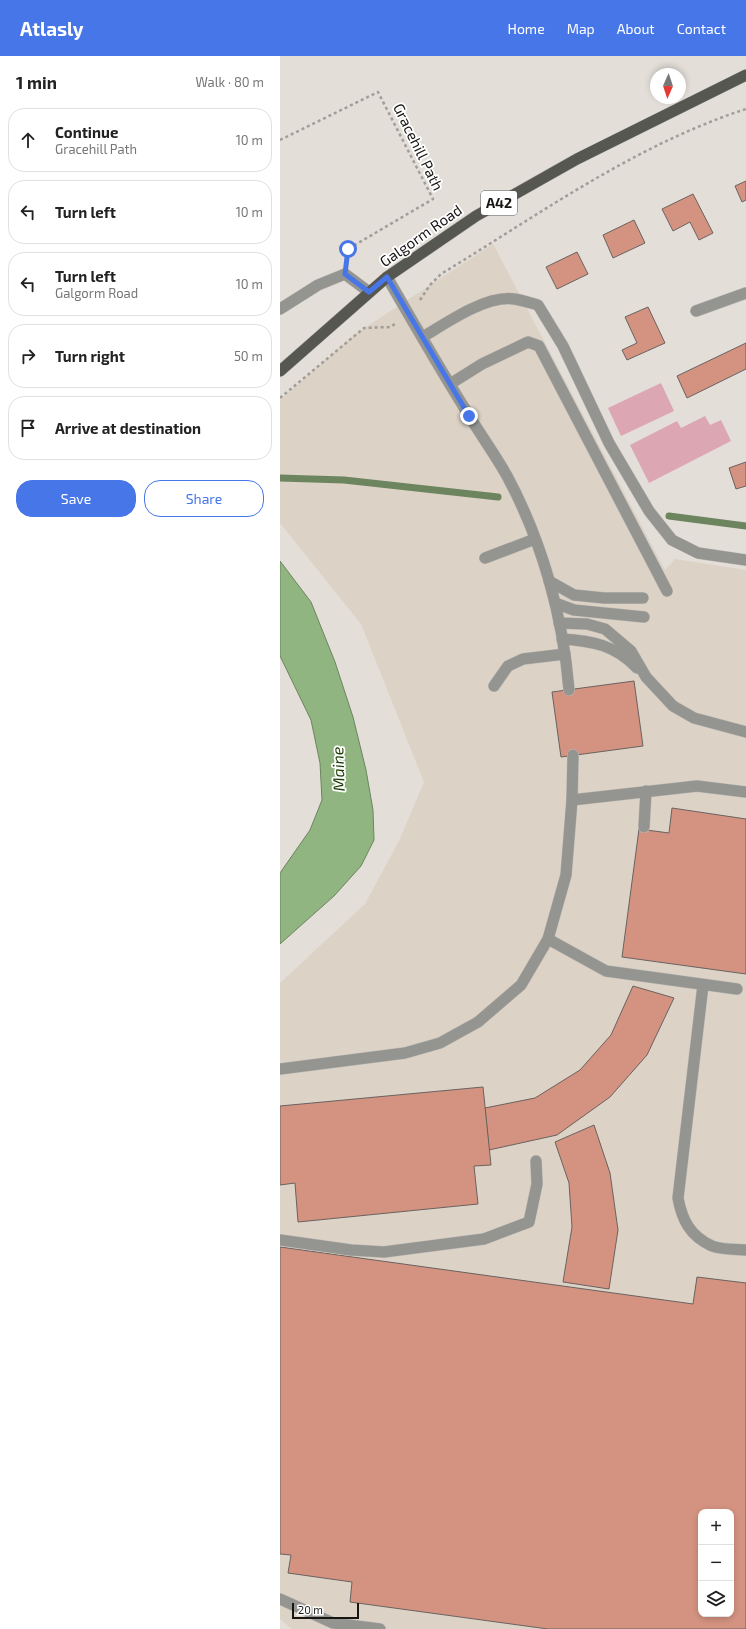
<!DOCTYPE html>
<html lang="en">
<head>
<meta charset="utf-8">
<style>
  body { margin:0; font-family:"Exo 2",sans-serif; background:#f2f2f2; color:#222 }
  .controls { position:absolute; right:12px; bottom:12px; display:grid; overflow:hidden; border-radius:8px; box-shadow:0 2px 6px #0003 }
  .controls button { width:36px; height:36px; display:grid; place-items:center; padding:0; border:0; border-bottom:1px solid #e0e0e0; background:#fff; color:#222; font:20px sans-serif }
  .compass { position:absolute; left:370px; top:12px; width:36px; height:36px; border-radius:50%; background:#fff; box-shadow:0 2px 6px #0003; rotate:183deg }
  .scale { position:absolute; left:12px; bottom:10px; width:67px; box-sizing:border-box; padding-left:4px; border:2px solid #171513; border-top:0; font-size:11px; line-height:14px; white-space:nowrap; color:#171513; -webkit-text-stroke:3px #fff; paint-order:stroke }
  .stop { position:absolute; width:12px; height:12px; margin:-9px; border:3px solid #4776e8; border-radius:50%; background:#fff }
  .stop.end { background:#4776e8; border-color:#fff; box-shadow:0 1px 4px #0008 }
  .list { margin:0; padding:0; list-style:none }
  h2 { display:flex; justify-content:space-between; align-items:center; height:52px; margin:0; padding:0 16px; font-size:17px }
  h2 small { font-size:13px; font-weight:400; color:#767676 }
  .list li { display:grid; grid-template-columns:26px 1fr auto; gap:12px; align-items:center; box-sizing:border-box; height:64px; margin:0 8px 8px; padding:0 8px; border:1px solid #e0e0e0; border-radius:16px }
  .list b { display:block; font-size:15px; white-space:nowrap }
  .list p { margin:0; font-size:13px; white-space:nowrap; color:#767676 }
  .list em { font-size:13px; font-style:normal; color:#767676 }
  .actions { display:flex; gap:8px; padding:12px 16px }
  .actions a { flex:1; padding:9px 0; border:1px solid #4776e8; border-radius:16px; text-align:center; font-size:14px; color:#4776e8 }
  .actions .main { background:#4776e8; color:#fff }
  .icon { flex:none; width:22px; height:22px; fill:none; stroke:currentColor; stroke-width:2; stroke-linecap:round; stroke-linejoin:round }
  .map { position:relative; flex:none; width:466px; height:1573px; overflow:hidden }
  header { display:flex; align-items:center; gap:24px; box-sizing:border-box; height:56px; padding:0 20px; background:#4776e8; color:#fff }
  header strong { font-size:19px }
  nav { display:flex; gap:22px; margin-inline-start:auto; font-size:14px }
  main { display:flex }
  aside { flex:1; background:#fff }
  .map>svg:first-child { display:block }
  .built { fill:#dcd2c6; fill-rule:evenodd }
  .green { fill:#dda6b3 }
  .water { fill:#91b580; stroke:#6c855f }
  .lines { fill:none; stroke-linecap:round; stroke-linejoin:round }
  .stream { stroke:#6c855f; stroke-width:7 }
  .building { fill:#d49380; stroke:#696260; fill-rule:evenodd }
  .service-casing { stroke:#bebab5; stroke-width:12 }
  .minor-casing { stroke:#bebab5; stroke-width:12 }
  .primary-casing { stroke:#bebab5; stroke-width:12 }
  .path { stroke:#a19d98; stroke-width:2.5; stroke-dasharray:3 3; stroke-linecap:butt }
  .service { stroke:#949491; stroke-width:11 }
  .minor { stroke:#949491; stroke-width:11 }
  .primary { stroke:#575752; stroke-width:11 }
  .route { stroke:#4776e8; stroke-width:5 }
  .labels { text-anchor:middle; stroke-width:3.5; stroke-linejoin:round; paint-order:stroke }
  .shield { fill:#fff; stroke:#5d5b5a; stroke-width:1 }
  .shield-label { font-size:14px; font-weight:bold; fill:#171513 }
  .street-label { font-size:15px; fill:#171513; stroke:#fff }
  .water-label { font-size:16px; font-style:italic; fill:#1b3d04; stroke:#fff }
</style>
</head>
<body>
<header>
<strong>Atlasly</strong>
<nav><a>Home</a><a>Map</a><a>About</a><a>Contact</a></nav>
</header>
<main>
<aside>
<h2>1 min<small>Walk · 80 m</small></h2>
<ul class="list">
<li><svg class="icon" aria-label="ahead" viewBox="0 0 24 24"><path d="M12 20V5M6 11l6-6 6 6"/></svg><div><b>Continue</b><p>Gracehill Path</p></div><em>10 m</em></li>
<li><svg class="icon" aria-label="left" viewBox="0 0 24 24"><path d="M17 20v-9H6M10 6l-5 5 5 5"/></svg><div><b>Turn left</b></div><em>10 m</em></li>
<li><svg class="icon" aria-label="left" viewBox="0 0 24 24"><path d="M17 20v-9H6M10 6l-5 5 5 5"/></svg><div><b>Turn left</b><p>Galgorm Road</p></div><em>10 m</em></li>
<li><svg class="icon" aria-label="right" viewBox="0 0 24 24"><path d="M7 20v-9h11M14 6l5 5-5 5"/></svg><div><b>Turn right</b></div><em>50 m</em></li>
<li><svg class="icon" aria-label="arrive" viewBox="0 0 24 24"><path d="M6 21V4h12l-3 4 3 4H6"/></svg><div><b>Arrive at destination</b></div></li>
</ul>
<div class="actions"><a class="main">Save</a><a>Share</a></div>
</aside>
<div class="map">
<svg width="466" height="1573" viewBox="0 0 466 1573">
  <rect width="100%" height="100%" fill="#e3ded8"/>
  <path class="built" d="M213,188L385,514L395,503L466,514V1573H12L0,1563V927L85,848L119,785L144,726L81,568L0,467V344L74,279ZM421,1456H451V1558H421Z"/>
  <g class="green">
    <polygon points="381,327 394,355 341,380 328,352"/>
    <polygon points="425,360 430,369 441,364 451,385 369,427 350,389 397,365 401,372"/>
  </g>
  <polygon class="water" points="0,505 31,546 55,606 73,661 86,714 93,754 94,784 81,810 54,840 0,888 0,817 30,774 42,744 40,707 31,664 0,600"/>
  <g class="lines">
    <g class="stream">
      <polyline points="0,422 64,424 218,441"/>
      <polyline points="389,460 466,470"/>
    </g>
  </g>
  <g class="building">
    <polygon points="466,125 466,144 462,146 455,130"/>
    <polygon points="413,138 433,177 419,184 410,166 393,175 382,153"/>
    <polygon points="354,164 365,187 333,202 323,179"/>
    <polygon points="297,196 308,218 277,233 266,211"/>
    <polygon points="368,251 385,287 347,304 342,294 357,287 345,261"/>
    <polygon points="466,287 466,313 407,342 397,320"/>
    <polygon points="466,406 466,430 456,433 449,412"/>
    <polygon points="354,625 363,690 281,701 272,636"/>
    <polygon points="392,752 466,763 466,918 342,901 359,773 389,777"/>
    <polygon points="353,930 394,942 367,999 330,1041 277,1079 209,1094 205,1052 255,1042 300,1014 331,979"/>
    <polygon points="203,1031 211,1109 194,1110 198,1148 18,1166 15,1127 0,1129 0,1050"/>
    <polygon points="314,1069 330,1117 338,1174 329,1233 283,1226 292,1171 289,1127 275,1086"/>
    <path d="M0,1191L413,1248L417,1221L466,1227V1573H268L70,1546L72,1526L8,1517L11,1499L0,1498ZM421,1456H451V1558H421Z"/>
  </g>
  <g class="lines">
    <g class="service-casing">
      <g id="service">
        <path d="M107,221C134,268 161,315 190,361C202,381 216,400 227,420C262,485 283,560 289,634"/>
        <polyline points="0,253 38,229 65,218 89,236"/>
        <path d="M143,281C166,267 206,239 234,243C242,244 250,247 258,249L283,290L329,387L369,455L392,484L418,497L466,504"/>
        <polyline points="170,328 202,308 248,286 259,290 387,535"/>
        <polyline points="205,502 255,483"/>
        <polyline points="269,525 294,539 324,542 363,542"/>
        <polyline points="275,547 294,554 364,561"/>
        <polyline points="279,567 307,568 325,573 351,595 366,621 393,650 414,662 466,676"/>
        <path d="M282,583C313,585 335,589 357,612"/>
        <polyline points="214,630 228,610 243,603 285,598"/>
        <polyline points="292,744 417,730 466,736"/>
        <polyline points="364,771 366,735"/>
        <polyline points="268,883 326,915 457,933"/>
        <path d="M423,929L398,1142C402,1164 410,1180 432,1190C442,1194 456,1193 466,1194"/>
        <polyline points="0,1013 125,997 160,987 198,966 241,929 268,883 286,819 292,744 293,699"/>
        <polyline points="0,1184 71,1194 104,1196 204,1183 249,1166 257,1128 256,1105"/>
        <polyline points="0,1543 53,1567 100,1573"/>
      </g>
    </g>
    <g class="minor-casing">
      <polyline id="minor" points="416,255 466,237"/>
    </g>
    <g class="primary-casing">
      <polyline id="primary" points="0,315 107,221 196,160 297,103 466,19"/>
    </g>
    <g class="path">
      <polyline points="0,84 98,36 153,143 68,193 66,203"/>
      <path d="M140,244L150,229L161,218C260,158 355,89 466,53"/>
      <polyline points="0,342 84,272 110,271 115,268"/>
    </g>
    <use href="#service" class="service"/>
    <use href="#minor" class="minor"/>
    <use href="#primary" class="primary"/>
  </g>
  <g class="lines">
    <polyline class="route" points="68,193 65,218 89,236 107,221 189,360"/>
  </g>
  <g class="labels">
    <rect class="shield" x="201" y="135" width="36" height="24" rx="3"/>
    <g class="shield-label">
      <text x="219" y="152">A42</text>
    </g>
    <g class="street-label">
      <text transform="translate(138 91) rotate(64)" y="5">Gracehill Path</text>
      <text transform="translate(141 180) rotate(-35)" y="5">Galgorm Road</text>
    </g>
    <g class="water-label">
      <text transform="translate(58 713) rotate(-92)" y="6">Maine</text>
    </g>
  </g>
</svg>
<div class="controls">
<button>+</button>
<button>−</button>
<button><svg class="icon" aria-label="layers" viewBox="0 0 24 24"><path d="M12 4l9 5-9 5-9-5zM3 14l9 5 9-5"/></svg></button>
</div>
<svg class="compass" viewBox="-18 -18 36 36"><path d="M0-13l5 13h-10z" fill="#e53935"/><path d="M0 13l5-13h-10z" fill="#767676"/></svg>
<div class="scale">20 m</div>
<div class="stop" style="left:68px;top:193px"></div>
<div class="stop end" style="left:189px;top:360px"></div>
</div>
</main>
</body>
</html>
